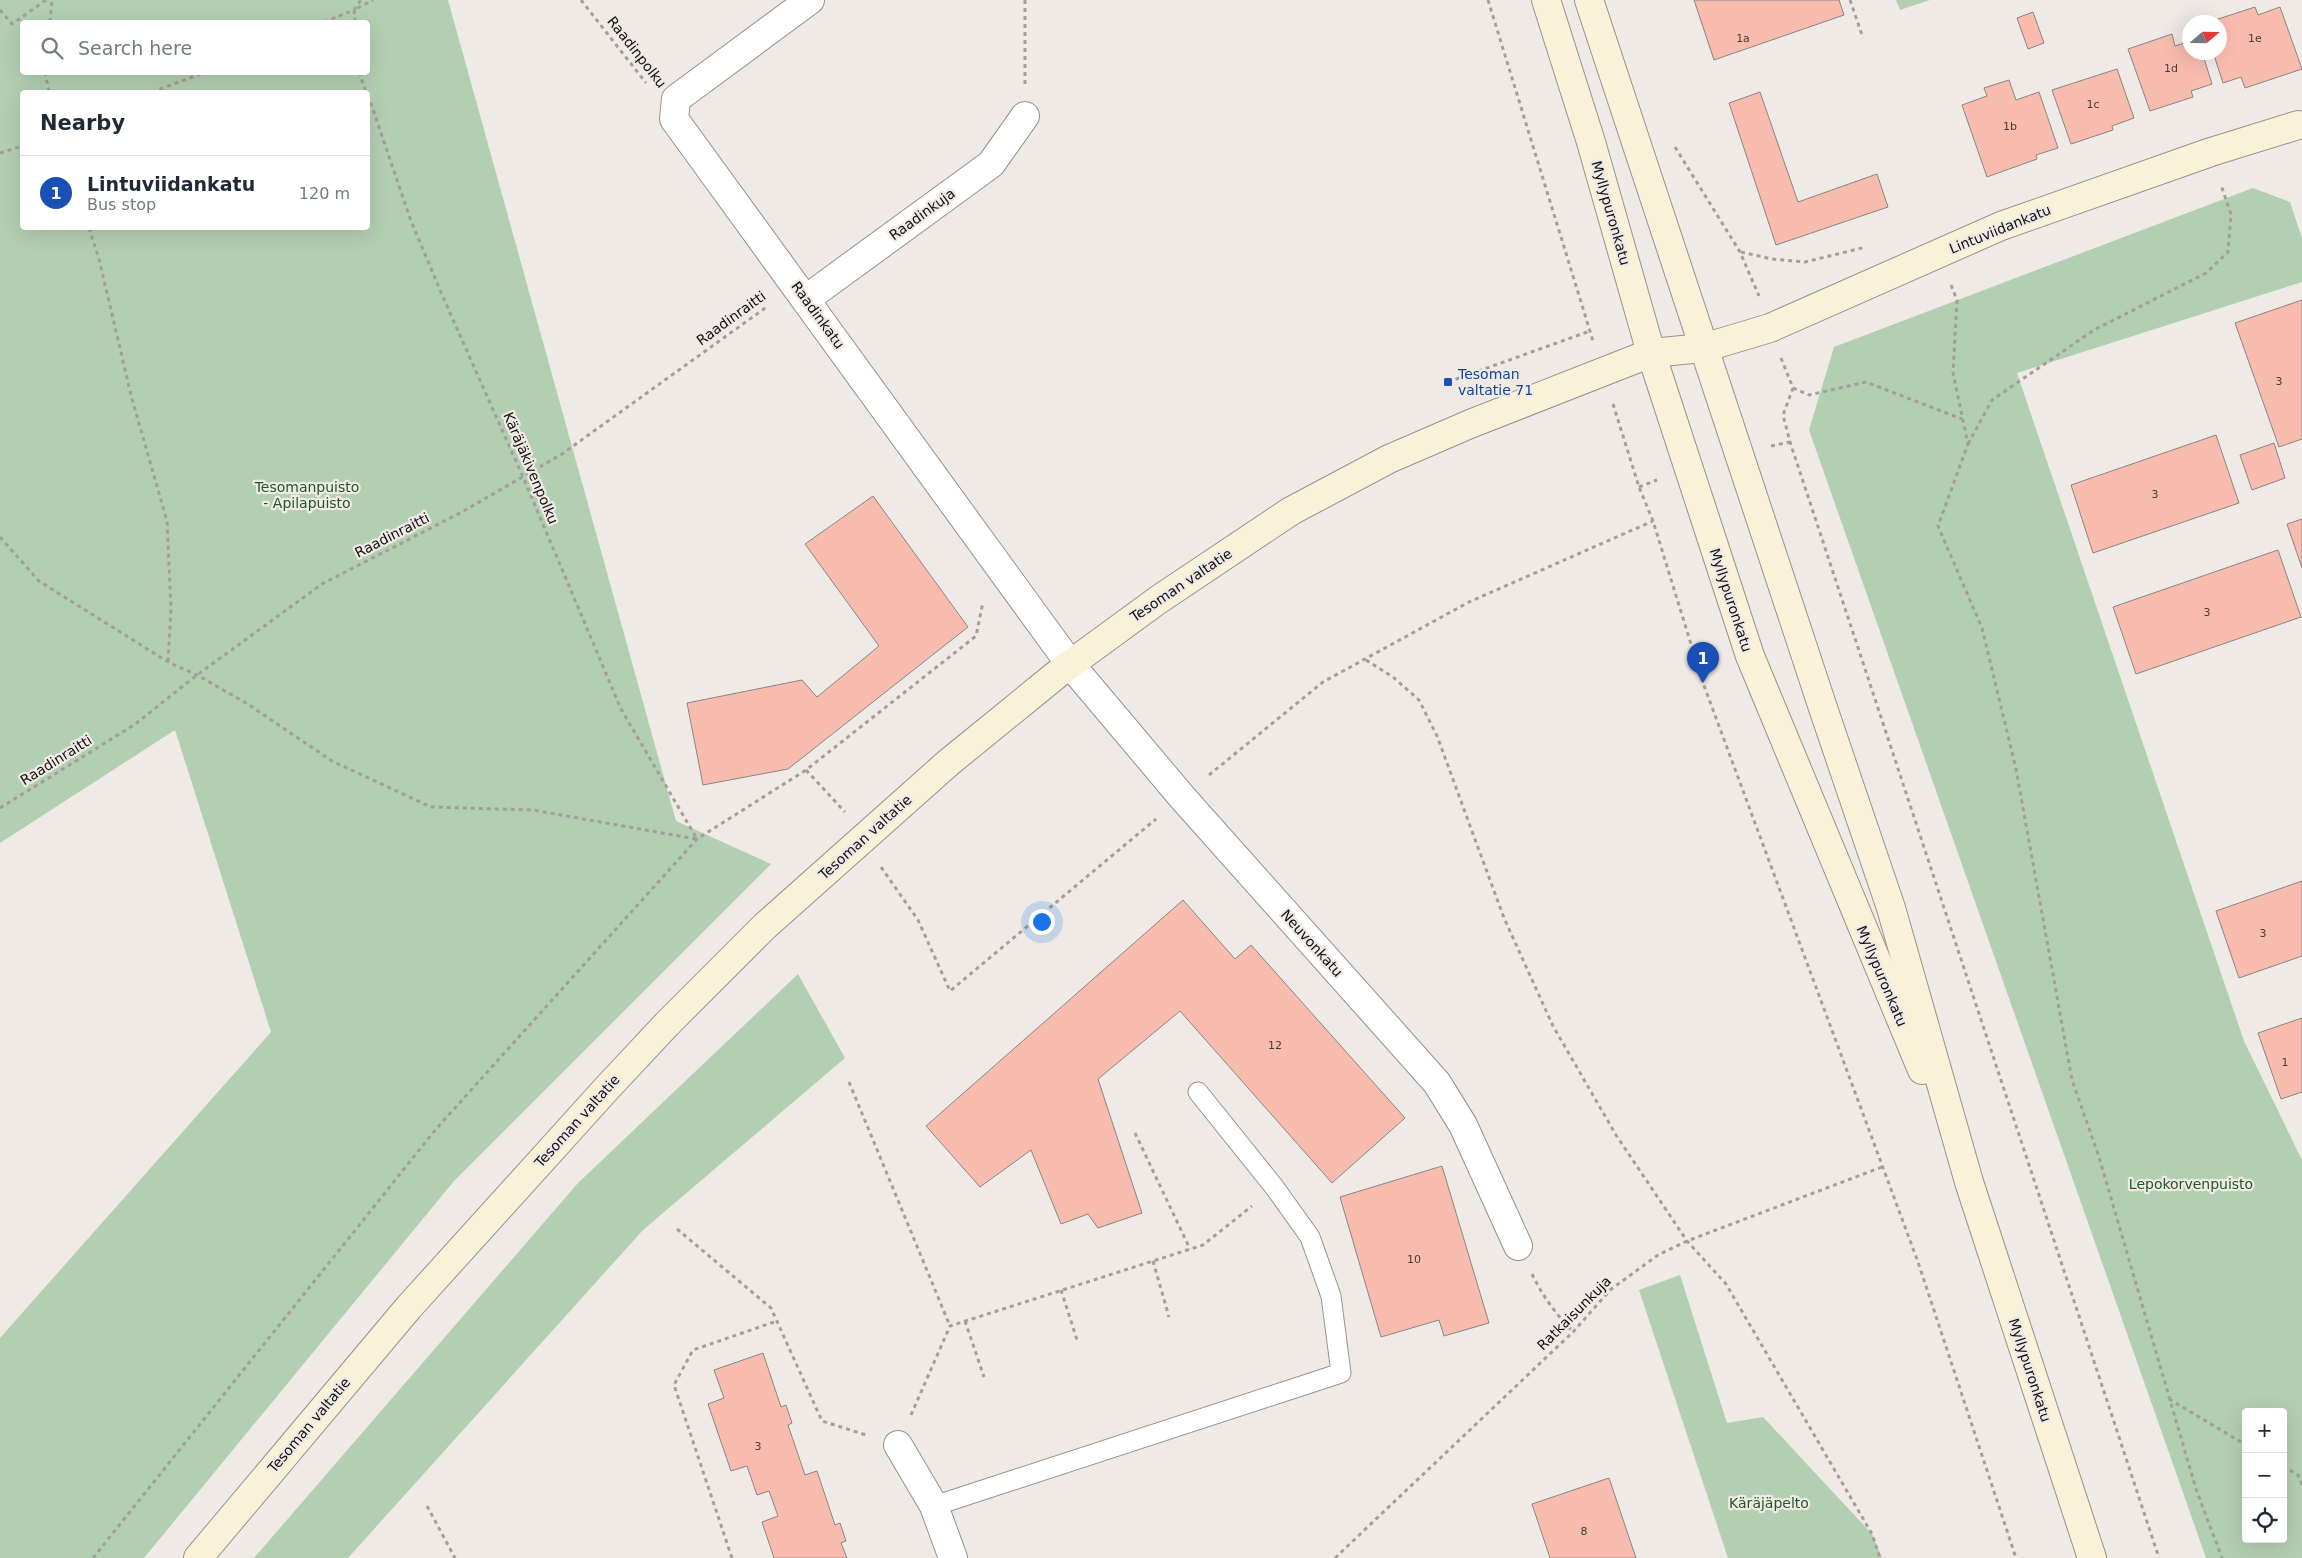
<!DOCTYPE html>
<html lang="en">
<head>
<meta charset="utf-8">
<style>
  body { margin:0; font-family:"DejaVu Sans",sans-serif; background:#f6f6f7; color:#1f2937 }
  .controls { position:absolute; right:15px; bottom:15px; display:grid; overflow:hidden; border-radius:5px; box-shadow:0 5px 20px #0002 }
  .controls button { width:45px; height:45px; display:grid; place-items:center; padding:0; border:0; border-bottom:1px solid #e0e1e3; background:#fff; color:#1f2937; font:25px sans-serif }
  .compass { position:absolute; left:2182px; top:15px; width:45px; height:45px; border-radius:50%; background:#fff; box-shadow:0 5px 20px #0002; rotate:70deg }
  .you { position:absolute; left:1041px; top:921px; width:18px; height:18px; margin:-12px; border:4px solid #fff; border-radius:50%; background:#1a73e8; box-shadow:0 0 0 8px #1a73e833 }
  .badge { display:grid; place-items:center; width:32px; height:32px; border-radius:50%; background:#d93025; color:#fff; font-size:16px; font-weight:700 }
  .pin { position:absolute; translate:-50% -41px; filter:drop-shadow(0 1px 2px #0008) }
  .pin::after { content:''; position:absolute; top:26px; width:18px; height:15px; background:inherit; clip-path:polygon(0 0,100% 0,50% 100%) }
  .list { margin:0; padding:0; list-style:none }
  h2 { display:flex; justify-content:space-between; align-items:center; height:65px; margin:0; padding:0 20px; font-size:21px }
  h2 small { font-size:16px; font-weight:400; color:#747a83 }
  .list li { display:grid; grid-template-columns:32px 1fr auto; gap:15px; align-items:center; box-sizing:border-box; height:75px; padding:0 20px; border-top:1px solid #e0e1e3 }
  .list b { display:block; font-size:19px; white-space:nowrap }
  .list p { margin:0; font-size:16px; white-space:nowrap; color:#747a83 }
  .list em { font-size:16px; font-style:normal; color:#747a83 }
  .icon { flex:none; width:28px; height:28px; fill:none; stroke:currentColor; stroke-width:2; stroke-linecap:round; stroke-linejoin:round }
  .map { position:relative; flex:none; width:2302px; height:1558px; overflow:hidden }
  .search { position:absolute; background:#fff; box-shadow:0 5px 20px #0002; left:20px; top:20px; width:350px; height:55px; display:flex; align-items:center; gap:12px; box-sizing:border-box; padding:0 18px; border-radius:5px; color:#747a83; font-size:19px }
  .panel { position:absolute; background:#fff; box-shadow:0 5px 20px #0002; left:20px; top:90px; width:350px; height:140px; border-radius:5px }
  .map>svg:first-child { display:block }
  .green { fill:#b3cfb2; fill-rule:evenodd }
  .building { fill:#f8bcaf; stroke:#8a8584 }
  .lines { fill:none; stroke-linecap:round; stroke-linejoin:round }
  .lane-casing { stroke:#96928e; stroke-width:21 }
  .street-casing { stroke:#96928e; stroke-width:30 }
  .secondary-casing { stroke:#96928e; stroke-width:30 }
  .path { stroke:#a29f9b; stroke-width:3; stroke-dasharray:4 4; stroke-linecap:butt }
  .lane { stroke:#fff; stroke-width:19 }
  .street { stroke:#fff; stroke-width:28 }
  .secondary { stroke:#faf2d8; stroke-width:28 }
  .transit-dot { fill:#1a4fb4; stroke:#efeae6; stroke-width:2 }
  .labels { text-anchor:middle; stroke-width:4.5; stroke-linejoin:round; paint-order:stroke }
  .number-label { font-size:11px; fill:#4b3b36 }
  .street-label { font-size:14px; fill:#11100e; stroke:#efeae6 }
  .transit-label { font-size:14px; fill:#164399; stroke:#efeae6; text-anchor:start }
  .park-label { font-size:14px; fill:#1f5823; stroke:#efeae6 }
</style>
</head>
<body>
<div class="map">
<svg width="2302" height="1558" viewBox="0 0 2302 1558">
  <rect width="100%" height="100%" fill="#efeae6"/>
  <g class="green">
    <path d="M0,0H448L676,821L771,864L454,1181L144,1558H0V1338L271,1032L175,730L0,843ZM368,22V72H22V22ZM22,92H368V228H22Z"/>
    <polygon points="1896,0 1930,0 1900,10"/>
    <path d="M2253,188L2290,202L2302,238V282L2017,373L2244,1041L2302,1160V1558H2206L1809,430L1834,347ZM2246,1412H2283V1539H2246Z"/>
    <polygon points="798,974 845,1058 643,1230 348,1558 254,1558 578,1183"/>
    <polygon points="1680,1275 1727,1423 1763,1417 1872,1534 1882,1558 1728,1558 1639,1290"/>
  </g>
  <g class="building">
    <polygon points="1694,0 1839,0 1844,15 1714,60"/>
    <polygon points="2255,7 2258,15 2280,7 2302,69 2245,88 2241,77 2223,83 2213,52 2220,52 2220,22 2209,22"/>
    <polygon points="2033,12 2044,43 2028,49 2017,18"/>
    <polygon points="2172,34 2175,46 2190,41 2190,52 2202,52 2212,84 2191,91 2193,97 2150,111 2128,49"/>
    <polygon points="2117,69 2134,118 2112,126 2113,130 2071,144 2052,90"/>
    <polygon points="2009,80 2016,100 2039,92 2058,148 2036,155 2037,159 1987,177 1962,105 1987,96 1984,88"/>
    <polygon points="1760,92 1798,202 1877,174 1888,207 1776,245 1729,103"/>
    <polygon points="2302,300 2302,439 2279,447 2235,323"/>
    <polygon points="2216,435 2239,503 2093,553 2071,485"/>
    <polygon points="2274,443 2285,478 2252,490 2240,455"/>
    <polygon points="873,496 968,627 788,769 703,785 687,703 802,680 817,697 879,646 805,544"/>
    <polygon points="2302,519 2302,568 2287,524"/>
    <polygon points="2278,550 2301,617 2136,674 2113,607"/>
    <polygon points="2302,881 2302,956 2239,978 2216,911"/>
    <polygon points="1183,900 1235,959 1251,945 1405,1118 1332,1183 1180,1011 1098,1079 1142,1213 1098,1228 1088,1214 1061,1224 1031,1150 980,1187 926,1126"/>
    <polygon points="2302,1018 2302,1092 2281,1099 2258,1033"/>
    <polygon points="1442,1166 1489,1323 1444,1336 1439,1320 1381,1337 1340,1197"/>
    <polygon points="763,1353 781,1407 786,1405 792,1423 788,1425 805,1475 817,1471 835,1525 840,1523 846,1541 841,1543 847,1558 774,1558 762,1522 778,1516 769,1491 757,1495 747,1466 731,1471 708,1404 724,1398 714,1370"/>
    <polygon points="1609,1478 1636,1558 1550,1558 1532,1504"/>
  </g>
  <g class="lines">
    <g class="lane-casing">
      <polyline id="lane" points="934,1506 1341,1373 1331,1296 1310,1237 1275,1188 1198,1092"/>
    </g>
    <g class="street-casing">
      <g id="street">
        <polyline points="810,0 676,99 674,119 1070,664 1182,797 1437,1083 1463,1125 1518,1246"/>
        <polyline points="806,299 991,164 1025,116"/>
        <polyline points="898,1445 934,1506 953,1558"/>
      </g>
    </g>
    <g class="secondary-casing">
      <g id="secondary">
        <polyline points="1546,0 1591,142 1651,353 1750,656 1922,1070"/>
        <polyline points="1589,0 1824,711 1891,908 1969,1182 2092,1558"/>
        <polyline points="198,1558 409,1307 608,1087 667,1024 765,926 948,763 1061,671 1158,600 1291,511 1389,459 1470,424 1651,353 1703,348 1770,328 2001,226 2211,152 2298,125"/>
      </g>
    </g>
    <g class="path">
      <polyline points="581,0 646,83"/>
      <polyline points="1488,0 1593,341"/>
      <polyline points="1850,0 1863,38"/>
      <polyline points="0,10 12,24 46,0"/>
      <polyline points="50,22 52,0"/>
      <polyline points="324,22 354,10 361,0"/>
      <polyline points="355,22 354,10 373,0"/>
      <polyline points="45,72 49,92"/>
      <polyline points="359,72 366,92"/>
      <polyline points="1025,84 1025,0"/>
      <polyline points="152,92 206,72"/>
      <polyline points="368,95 411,221 446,304 523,477 621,709 697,839"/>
      <polyline points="1675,147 1740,252 1759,296"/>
      <polyline points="0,153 22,146"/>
      <polyline points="89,228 99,259 132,399 167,521 171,608 168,662"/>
      <polyline points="1741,252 1772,259 1805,262 1866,247"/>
      <polyline points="1951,285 1957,300 1953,373 1968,444 1938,526 1982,628 2016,769 2072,1080 2099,1157 2196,1489 2222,1558"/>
      <polyline points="1781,358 1793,388 1783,415 1790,442 2159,1558"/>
      <polyline points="1448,382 1590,331"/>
      <polyline points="1793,388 1809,395 1866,382 1962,419"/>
      <polyline points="1613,404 1639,487 1653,521 1703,683 1918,1262 2016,1558"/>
      <polyline points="1968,444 1992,400 2094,330 2206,273 2228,252 2231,214 2221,185"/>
      <polyline points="1771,446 1790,442"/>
      <polyline points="1639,487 1657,480"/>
      <polyline points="0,537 39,581 168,662 197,675 246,703 332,761 431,807 533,810 696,839"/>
      <polyline points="1366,660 1393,677 1419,700 1437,736 1504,918 1553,1026 1616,1135 1687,1241 1726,1284 1872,1534 1880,1558"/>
      <polyline points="806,770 845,812"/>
      <polyline points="1209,775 1323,682 1469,602 1653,521"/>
      <polyline points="0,808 134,725 197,675 322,584 462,512 562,454 768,306"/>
      <polyline points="881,867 918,920 950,991 1156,819"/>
      <polyline points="849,1082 950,1326"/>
      <polyline points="1135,1133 1190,1249"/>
      <polyline points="677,1229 771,1308 822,1421 866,1435"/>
      <polyline points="1153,1261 1169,1317"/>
      <path d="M1532,1274C1543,1297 1556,1314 1573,1332"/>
      <polyline points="1061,1290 1078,1343"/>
      <polyline points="965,1321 984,1377"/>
      <polyline points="2169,1399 2246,1445"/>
      <polyline points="911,1415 950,1326 1203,1245 1252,1206"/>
      <polyline points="2283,1466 2298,1475 2302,1485"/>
      <polyline points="427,1506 455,1558"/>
      <polyline points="93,1558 436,1129 697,839 806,770 976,636 983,602"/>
      <polyline points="732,1558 674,1385 693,1350 777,1321"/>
      <polyline points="1335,1558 1573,1332 1610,1290 1658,1255 1687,1241 1882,1167"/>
    </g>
    <use href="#lane" class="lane"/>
    <use href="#street" class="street"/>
    <use href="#secondary" class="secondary"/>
  </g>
  <rect class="transit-dot" x="1443" y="377" width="10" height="10" rx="2.5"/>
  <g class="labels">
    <g class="number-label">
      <text x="1743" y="42">1a</text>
      <text x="2255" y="42">1e</text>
      <text x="2171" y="72">1d</text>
      <text x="2093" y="108">1c</text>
      <text x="2010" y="130">1b</text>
      <text x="2279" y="385">3</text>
      <text x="2155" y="498">3</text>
      <text x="2207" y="616">3</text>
      <text x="2263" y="937">3</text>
      <text x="1275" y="1049">12</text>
      <text x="2285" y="1066">1</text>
      <text x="1414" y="1263">10</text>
      <text x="758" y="1450">3</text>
      <text x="1584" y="1535">8</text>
    </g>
    <g class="street-label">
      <text transform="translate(637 52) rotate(52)" y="5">Raadinpolku</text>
      <text transform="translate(1611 213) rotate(74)" y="5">Myllypuronkatu</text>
      <text transform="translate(922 214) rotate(-36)" y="5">Raadinkuja</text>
      <text transform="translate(2000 229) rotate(-22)" y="5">Lintuviidankatu</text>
      <text transform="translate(818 315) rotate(54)" y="5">Raadinkatu</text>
      <text transform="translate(731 318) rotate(-36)" y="5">Raadinraitti</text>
      <text transform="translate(531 468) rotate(67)" y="5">Käräjäkivenpolku</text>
      <text transform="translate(392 535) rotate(-27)" y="5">Raadinraitti</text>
      <text transform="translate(1181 585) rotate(-34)" y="5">Tesoman valtatie</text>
      <text transform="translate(1731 600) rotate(72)" y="5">Myllypuronkatu</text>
      <text transform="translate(56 760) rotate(-32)" y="5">Raadinraitti</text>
      <text transform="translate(865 837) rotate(-42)" y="5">Tesoman valtatie</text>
      <text transform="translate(1312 943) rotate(48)" y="5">Neuvonkatu</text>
      <text transform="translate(1882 976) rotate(67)" y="5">Myllypuronkatu</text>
      <text transform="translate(577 1121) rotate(-48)" y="5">Tesoman valtatie</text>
      <text transform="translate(1574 1313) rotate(-45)" y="5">Ratkaisunkuja</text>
      <text transform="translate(2030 1370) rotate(72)" y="5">Myllypuronkatu</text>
      <text transform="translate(309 1425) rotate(-50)" y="5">Tesoman valtatie</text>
    </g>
    <g class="transit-label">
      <text x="1458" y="379">Tesoman<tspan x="1458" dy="16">valtatie 71</tspan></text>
    </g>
    <g class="park-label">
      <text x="307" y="492">Tesomanpuisto<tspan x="307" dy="16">- Apilapuisto</tspan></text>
      <text x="2191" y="1189">Lepokorvenpuisto</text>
      <text x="1769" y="1508">Käräjäpelto</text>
    </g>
  </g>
</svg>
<div class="controls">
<button>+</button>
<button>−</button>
<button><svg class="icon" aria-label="locate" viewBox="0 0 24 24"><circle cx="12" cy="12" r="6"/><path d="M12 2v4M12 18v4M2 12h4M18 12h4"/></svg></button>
</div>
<svg class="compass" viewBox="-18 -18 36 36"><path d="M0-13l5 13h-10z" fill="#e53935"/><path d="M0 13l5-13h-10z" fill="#747a83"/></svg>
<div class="you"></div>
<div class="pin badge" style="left:1703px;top:683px;background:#1a4fb4">1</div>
<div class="search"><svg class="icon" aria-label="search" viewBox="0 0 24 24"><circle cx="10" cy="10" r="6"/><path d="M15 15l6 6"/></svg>Search here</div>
<section class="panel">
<h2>Nearby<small></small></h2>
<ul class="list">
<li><span class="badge" style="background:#1a4fb4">1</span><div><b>Lintuviidankatu</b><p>Bus stop</p></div><em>120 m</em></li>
</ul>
</section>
</div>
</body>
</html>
